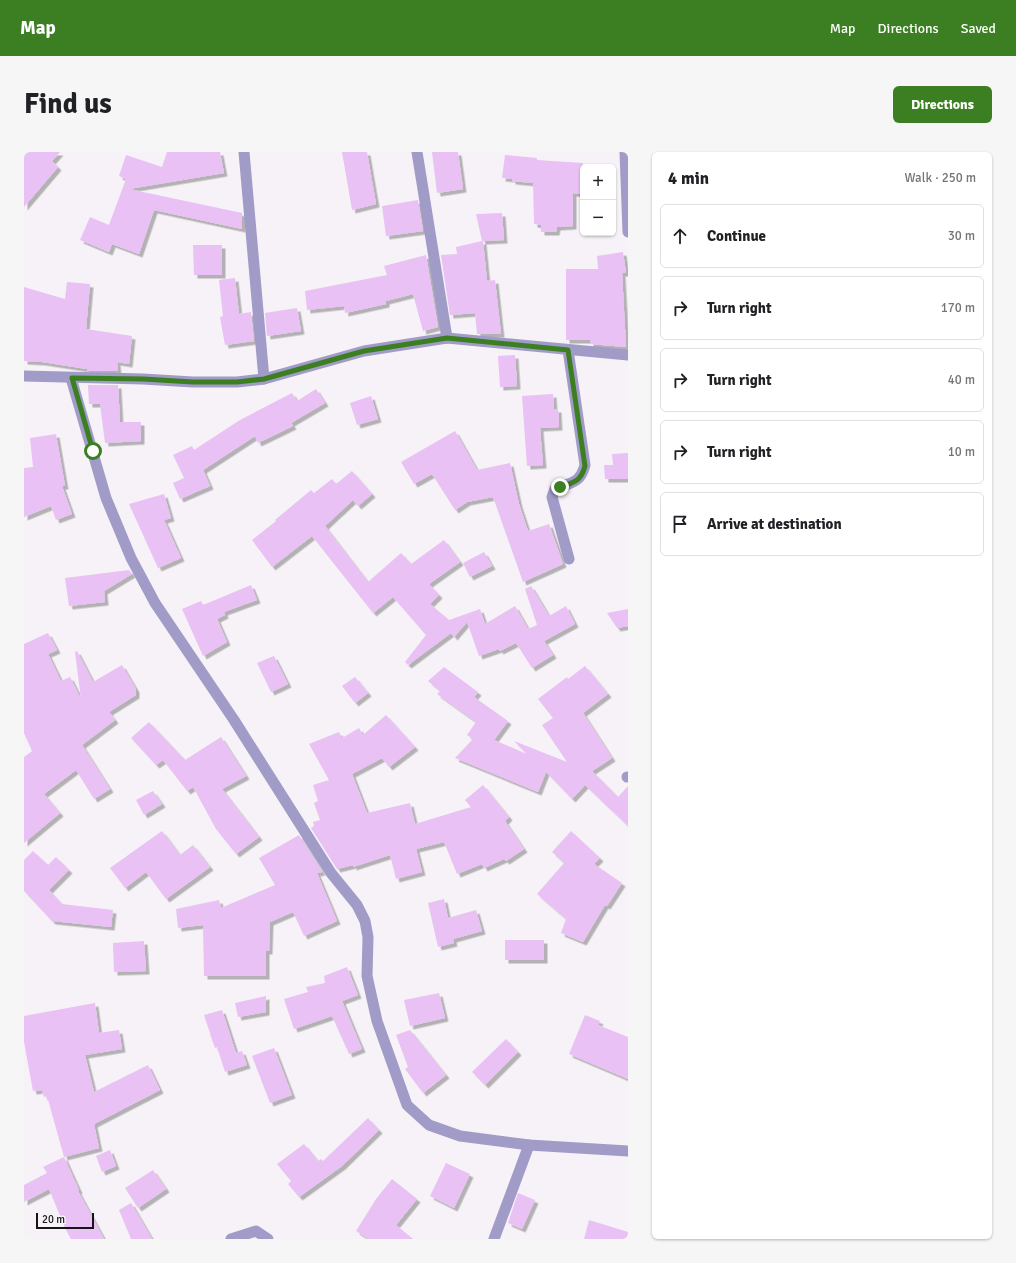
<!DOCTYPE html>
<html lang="en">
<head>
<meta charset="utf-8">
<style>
  body { margin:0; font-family:Signika,sans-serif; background:#f6f6f6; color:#202124 }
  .controls { position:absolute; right:12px; top:12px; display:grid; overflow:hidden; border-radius:6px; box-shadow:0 1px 3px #0004 }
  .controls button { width:36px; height:36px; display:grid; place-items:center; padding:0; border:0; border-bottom:1px solid #e0e0e0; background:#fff; color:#202124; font:20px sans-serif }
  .scale { position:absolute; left:12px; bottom:10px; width:58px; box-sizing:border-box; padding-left:4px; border:2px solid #161516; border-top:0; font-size:11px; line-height:14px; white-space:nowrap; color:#161516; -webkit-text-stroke:3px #f6f2f7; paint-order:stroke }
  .stop { position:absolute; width:12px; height:12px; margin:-9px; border:3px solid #3c7f22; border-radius:50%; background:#fff }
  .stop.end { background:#3c7f22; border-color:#fff; box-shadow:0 1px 4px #0008 }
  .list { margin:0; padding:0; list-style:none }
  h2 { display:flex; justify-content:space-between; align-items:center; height:52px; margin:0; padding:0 16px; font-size:17px }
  h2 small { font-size:13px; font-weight:400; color:#757577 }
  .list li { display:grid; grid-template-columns:26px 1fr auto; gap:12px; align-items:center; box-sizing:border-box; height:64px; margin:0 8px 8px; padding:0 8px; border:1px solid #e0e0e0; border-radius:6px }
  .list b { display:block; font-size:15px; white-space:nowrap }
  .list em { font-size:13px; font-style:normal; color:#757577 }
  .icon { flex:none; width:22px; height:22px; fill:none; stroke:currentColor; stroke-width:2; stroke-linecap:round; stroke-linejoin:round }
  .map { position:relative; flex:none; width:604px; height:1087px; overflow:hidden; border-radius:6px }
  header { display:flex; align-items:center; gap:24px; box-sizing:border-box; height:56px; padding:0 20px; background:#3c7f22; color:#fff }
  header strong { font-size:19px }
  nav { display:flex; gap:22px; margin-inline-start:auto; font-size:14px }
  .intro { display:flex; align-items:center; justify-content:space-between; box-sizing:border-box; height:96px; padding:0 24px }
  h1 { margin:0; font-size:28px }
  .button { padding:10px 18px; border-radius:6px; background:#3c7f22; color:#fff; font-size:14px; font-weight:700 }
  main { display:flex; gap:24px; padding:0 24px }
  aside { flex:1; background:#fff; border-radius:6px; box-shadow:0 1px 3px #0004 }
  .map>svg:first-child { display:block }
  .building { fill:#e9c1f5; filter:url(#shadow) }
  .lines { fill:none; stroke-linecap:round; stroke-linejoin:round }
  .minor { stroke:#a19bc7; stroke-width:11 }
  .route { stroke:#3c7f22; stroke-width:5 }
</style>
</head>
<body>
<header>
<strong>Map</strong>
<nav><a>Map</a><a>Directions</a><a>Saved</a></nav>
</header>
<div class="intro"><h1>Find us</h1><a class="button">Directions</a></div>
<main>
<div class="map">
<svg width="604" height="1087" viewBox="0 0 604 1087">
  <defs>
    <filter id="shadow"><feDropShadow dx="3.5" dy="3.5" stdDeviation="0" flood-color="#0004"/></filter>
  </defs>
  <rect width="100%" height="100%" fill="#f6f2f7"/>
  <g class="building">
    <polygon points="0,0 36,0 28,9 34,15 0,55"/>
    <polygon points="143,0 196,0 200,21 105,37 218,61 218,77 130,58 115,102 88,92 85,100 56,88 66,65 85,73 102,27 95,24 102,3 138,15"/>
    <polygon points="318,0 343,0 352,52 328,58"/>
    <polygon points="408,0 434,0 439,37 413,41"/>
    <polygon points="481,3 513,6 513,8 559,11 559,42 549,41 549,74 533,75 532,80 517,80 517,73 510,72 509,31 488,29 488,27 478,26"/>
    <polygon points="394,48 399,79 362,84 358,54"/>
    <polygon points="478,61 480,88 459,89 463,129 471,128 477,182 453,182 451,161 426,163 417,103 433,102 432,95 458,89 452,62"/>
    <polygon points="169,93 198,93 198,123 170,123"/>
    <polygon points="599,100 602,121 598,121 602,195 566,192 566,188 542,188 542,117 574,117 573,104"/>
    <polygon points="402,103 414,175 399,179 389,142 362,149 362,152 321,161 320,154 283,158 281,139 363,123 360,114"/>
    <polygon points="211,126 215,162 227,160 230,189 201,193 196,165 199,164 195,128"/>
    <polygon points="43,130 66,132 62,177 108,184 105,212 93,210 94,219 63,219 63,217 18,210 0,209 0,135 41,147"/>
    <polygon points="273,156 277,179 243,184 241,161"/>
    <polygon points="491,203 493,234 476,235 474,204"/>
    <polygon points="64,233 94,233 96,270 117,270 117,289 81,291 76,252 65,252"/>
    <polygon points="292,237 301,251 267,271 269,274 234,291 231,284 179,318 186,334 156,347 149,331 160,326 149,303 168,294 170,298 216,268 268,241 273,249"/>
    <polygon points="529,242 530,257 534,257 535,275 516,276 519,313 503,314 498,244"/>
    <polygon points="347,244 354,267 333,273 326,251"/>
    <polygon points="431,279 453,318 486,311 495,352 504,379 525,372 539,412 499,430 469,345 443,350 431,358 408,322 390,332 377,310"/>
    <polygon points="32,282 41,334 38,334 48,362 32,368 27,354 0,365 0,316 9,315 6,286"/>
    <polygon points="604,301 604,327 581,327 580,313 589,313 588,302"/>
    <polygon points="328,319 348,342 334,354 329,348 301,374 344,430 377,401 387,412 420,388 436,410 405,432 415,443 406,452 425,468 456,457 461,472 491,454 504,477 513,473 501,437 507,434 525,464 542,454 551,472 520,489 529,503 508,516 492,491 476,499 475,497 455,504 443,470 430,485 427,481 384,513 381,510 402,483 369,445 349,461 288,384 248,415 228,388 252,369 251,368 287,338 290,341 308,327 312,332"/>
    <polygon points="140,342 147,366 140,368 157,406 134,416 105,352"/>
    <polygon points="460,400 468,414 446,425 439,411"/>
    <polygon points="105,418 108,422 80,439 81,450 45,454 41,426"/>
    <polygon points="227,433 233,448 200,460 201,463 193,467 203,490 179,504 158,457 177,449 179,453"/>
    <polygon points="604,457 604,474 593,476 583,461"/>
    <polygon points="24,481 33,498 24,502 37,529 46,525 57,547 51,500 53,499 69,530 98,513 112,537 112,543 85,560 91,568 58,593 86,637 70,647 52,618 20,642 36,661 0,691 0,605 8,599 0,581 0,492"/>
    <polygon points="250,504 264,532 247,540 233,511"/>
    <polygon points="561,514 584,542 559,561 588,606 568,619 594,645 604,634 604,674 561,633 548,647 522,620 514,640 431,606 449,587 443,583 452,570 413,542 416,539 404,529 420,515 454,540 450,545 484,569 470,588 503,602 490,589 543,610 518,573 529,566 514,547 543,525 544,527"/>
    <polygon points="331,525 344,541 331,551 318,534"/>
    <polygon points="362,563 391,595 365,615 358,606 328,622 343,661 386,651 391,672 447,655 441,648 459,633 485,665 481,669 500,697 482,709 480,707 460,716 458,712 433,722 420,690 392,697 398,720 372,727 366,703 329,715 329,713 313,717 287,676 290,674 289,670 296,668 290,651 294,649 289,633 305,628 285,592 315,580 318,586 335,576 339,583"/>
    <polygon points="125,570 161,608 197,585 222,624 198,637 235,685 212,702 192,677 169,635 163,639 139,608 132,613 107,586"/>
    <polygon points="129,639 138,652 120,663 112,648"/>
    <polygon points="138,679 156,703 169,693 186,715 142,747 122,720 101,736 86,716"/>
    <polygon points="547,679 576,706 570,712 598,731 583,754 581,753 559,790 537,781 542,767 513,742 540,711 528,700"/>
    <polygon points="275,683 298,720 293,721 313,769 280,784 269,760 246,770 245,799 242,799 242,824 180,824 179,773 154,776 152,757 195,748 197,756 251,733 235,706"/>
    <polygon points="9,699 24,713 32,705 45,718 25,738 38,752 89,758 87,775 28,769 0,739 0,708"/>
    <polygon points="420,747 424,766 452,758 458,779 429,787 430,791 414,795 404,751"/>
    <rect x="481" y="788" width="39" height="20"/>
    <polygon points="120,789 122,819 90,820 89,791"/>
    <polygon points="323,815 334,843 318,849 338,897 325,902 308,864 270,877 260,847 284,840 282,835 301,831 300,824"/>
    <polygon points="415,841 421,866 386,874 380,848"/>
    <polygon points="242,844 242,860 214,865 211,851"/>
    <polygon points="71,851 75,881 95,878 98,897 61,903 70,940 124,913 136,938 70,972 75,996 40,1005 55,1038 54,1039 80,1087 47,1087 41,1076 25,1037 0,1050 0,1033 23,1021 19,1015 40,1005 23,944 20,945 18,938 9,939 0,890 0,864"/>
    <polygon points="198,858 212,901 218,899 223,913 201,920 193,895 191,896 186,882 187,881 186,881 180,863"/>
    <polygon points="561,863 576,869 574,873 604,885 604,927 545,902"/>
    <polygon points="386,878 422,923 399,941 381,917 384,915 372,883"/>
    <polygon points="482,887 494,900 461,933 448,920"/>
    <polygon points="250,896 268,943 246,951 228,904"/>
    <polygon points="344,966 355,978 318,1014 275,1045 264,1032 267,1029 253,1012 280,992 294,1009 297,1007 299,1009"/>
    <polygon points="86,998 92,1014 78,1020 72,1004"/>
    <polygon points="422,1011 446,1022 430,1056 406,1044"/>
    <polygon points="129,1018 142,1037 114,1056 101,1036"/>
    <polygon points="368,1027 393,1047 372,1073 389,1087 345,1087 332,1079 352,1047"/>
    <polygon points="494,1041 511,1048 498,1077 484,1071"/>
    <polygon points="107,1051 128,1087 107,1087 95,1058"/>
    <polygon points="565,1068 604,1080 604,1087 560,1087"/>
  </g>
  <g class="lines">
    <g class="minor">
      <polyline points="220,0 240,227"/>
      <polyline points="393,0 423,186"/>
      <polyline points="601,0 604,80"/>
      <path d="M544,198L561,313C556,332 547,330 531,337L528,345L545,407"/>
      <polyline points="0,224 119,227 169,230 213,230 240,227 340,199 423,186 604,203"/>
      <polyline points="47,226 82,346 107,406 131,451 210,568 307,721 333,753 341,769 344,785 343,824 353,869 383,953 405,973 436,984 505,993 604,999"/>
      <polyline points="603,625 604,625"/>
      <polyline points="207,1087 232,1079 244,1087"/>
      <polyline points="470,1087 505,993"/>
    </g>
  </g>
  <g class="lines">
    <path class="route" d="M69,299L48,226L119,227L169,230H213L240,227L340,199L423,186L544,198L561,314C557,329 551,330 536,335"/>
  </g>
</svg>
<div class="controls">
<button>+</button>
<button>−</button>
</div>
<div class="scale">20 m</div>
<div class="stop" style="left:69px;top:299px"></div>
<div class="stop end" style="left:536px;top:335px"></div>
</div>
<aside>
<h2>4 min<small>Walk · 250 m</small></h2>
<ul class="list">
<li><svg class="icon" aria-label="ahead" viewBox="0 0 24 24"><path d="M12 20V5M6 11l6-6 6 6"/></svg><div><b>Continue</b></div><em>30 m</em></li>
<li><svg class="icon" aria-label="right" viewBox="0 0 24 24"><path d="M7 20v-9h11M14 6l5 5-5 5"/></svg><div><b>Turn right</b></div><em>170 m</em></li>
<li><svg class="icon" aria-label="right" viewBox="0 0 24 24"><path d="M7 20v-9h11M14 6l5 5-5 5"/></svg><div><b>Turn right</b></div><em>40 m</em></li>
<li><svg class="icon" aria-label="right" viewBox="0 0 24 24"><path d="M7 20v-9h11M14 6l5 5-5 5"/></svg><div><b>Turn right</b></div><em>10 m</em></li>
<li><svg class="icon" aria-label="arrive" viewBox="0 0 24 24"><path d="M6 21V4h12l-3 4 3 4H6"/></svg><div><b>Arrive at destination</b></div></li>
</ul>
</aside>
</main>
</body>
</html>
